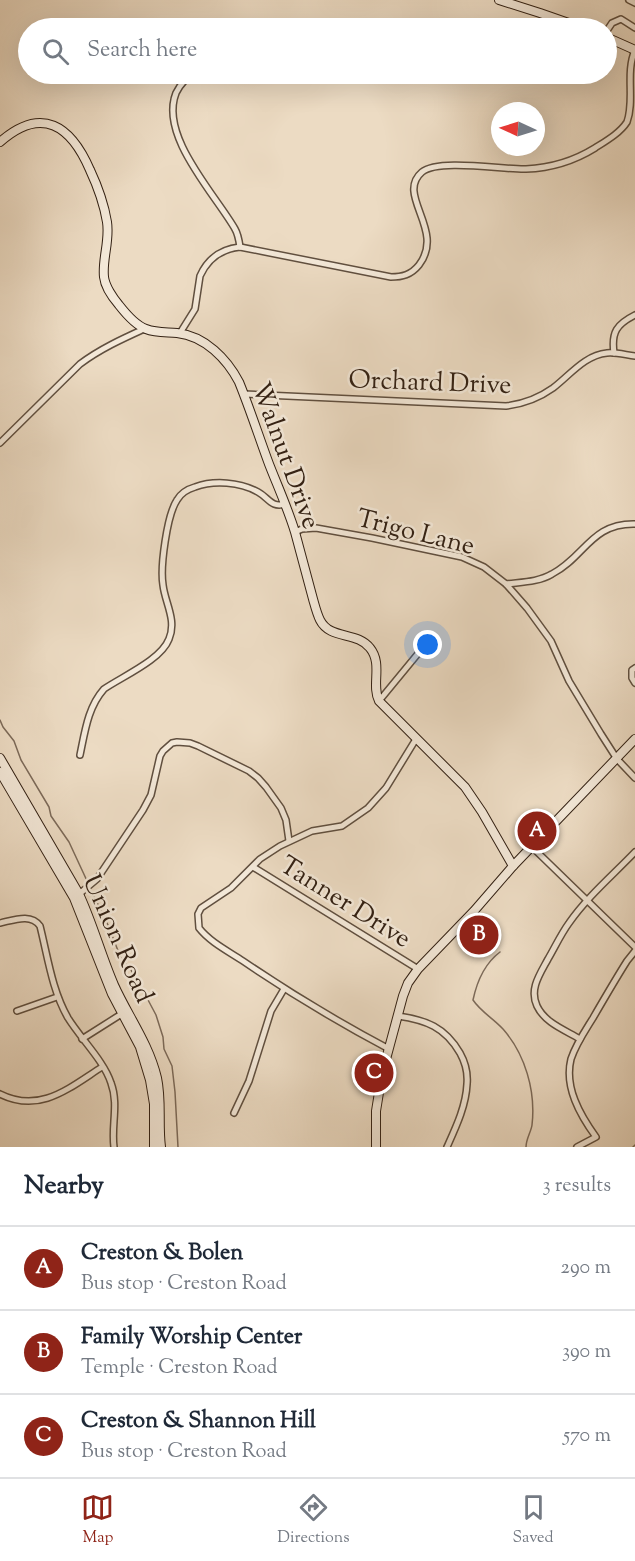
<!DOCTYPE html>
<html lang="en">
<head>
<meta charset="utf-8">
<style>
  body { margin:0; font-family:"Sorts Mill Goudy",serif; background:#f6f6f7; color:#1f2937 }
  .compass { position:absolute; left:491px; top:102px; width:54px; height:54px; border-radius:50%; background:#fff; box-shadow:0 6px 24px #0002; rotate:274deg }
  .you { position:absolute; left:428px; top:645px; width:21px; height:21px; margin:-15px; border:4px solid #fff; border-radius:50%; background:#1a73e8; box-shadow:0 0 0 9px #1a73e833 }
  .badge { display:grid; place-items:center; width:39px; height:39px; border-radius:50%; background:#8f2418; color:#fff; font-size:20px; font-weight:700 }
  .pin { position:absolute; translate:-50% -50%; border:3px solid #fff; box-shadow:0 2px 6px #0006 }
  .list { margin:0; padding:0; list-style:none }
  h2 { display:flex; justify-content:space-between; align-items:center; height:78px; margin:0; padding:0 24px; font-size:26px }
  h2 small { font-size:20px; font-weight:400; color:#747a83 }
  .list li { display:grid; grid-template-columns:39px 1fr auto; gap:18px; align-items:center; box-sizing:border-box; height:84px; padding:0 24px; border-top:2px solid #e0e1e3 }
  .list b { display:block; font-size:22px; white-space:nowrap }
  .list p { margin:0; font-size:20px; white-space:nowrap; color:#747a83 }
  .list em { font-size:20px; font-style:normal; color:#747a83 }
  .icon { flex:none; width:33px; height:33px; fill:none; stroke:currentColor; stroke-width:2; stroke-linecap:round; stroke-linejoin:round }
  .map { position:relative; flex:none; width:635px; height:1147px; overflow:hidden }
  .search { position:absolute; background:#fff; box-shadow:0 6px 24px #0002; left:18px; right:18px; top:18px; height:66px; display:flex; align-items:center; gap:15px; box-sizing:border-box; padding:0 21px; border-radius:33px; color:#747a83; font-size:22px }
  .sheet { height:330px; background:#fff }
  nav { display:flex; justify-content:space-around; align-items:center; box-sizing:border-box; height:84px; border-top:2px solid #e0e1e3; background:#fff; font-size:16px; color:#747a83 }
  nav a { display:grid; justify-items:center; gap:3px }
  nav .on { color:#8f2418 }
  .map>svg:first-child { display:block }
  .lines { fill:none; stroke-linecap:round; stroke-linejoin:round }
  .stream { stroke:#7c6a59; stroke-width:1.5 }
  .street-casing { stroke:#604f3f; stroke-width:8 }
  .secondary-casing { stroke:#322013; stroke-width:10 }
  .street { stroke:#f3e8d8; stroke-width:5 }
  .secondary { stroke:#f3e8d8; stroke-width:8 }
  .labels { text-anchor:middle; stroke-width:5; stroke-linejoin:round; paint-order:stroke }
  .street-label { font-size:26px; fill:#322013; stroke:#f3e8d8 }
</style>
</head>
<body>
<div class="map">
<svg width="635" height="1147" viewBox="0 0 635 1147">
  <rect width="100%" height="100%" fill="#ecdbc3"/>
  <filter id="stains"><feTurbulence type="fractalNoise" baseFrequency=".00333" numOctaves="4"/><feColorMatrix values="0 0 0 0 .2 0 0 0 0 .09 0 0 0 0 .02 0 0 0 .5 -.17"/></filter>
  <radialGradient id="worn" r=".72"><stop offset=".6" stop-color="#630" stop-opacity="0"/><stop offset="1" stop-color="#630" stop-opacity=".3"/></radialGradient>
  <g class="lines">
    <g class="stream">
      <polyline points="0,720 3,727 14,741 21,760 49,807 51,816 69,842 88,883"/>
      <polyline points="93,894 108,925 122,961 130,967 135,980 147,998 156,1015 163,1037 164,1049 172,1066 175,1092 178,1147"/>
      <path d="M500,952C484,964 477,981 473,1000C481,1012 493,1018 503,1029C525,1054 536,1091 532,1125C531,1132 526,1139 526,1147"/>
      <polyline points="633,1147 635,1145"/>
    </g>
    <g class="street-casing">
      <g id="street">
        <polyline points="629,0 635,3"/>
        <polyline points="606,32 612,23 621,19 635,28"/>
        <path d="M195,74C187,77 180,85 176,93C159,136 215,194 235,229C238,234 239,240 240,247"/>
        <path d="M180,333L195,309L200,276C208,258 221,249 240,247L391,277C402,277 411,275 419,265C446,230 395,195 422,172C439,158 505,170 526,169C551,168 574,161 595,148C606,141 620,133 627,122C635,100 625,73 635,50"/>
        <path d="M614,353C611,332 617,324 635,315"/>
        <path d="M244,394L506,406C523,404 539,398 553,388C570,375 585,355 607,353C616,352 626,355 635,356"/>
        <path d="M0,443L80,364C100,349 122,339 144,329"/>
        <polyline points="295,532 302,529 316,528 372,538 462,557 484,567 506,584 527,608 551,641 569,681 601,734 617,759 635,778"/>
        <path d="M506,584C521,582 539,582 552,574C585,557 591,523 635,524"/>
        <polyline points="635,668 632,670 632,678 635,683"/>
        <polyline points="379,701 421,650"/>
        <path d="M80,755C85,731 88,707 104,689C123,676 161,660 169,639C177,620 165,603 163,585C160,567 167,515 177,500C181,493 188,489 195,487C214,480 240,482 258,492C269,498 271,508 285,504"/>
        <polyline points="532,847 635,947"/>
        <polyline points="253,867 418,969"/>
        <polyline points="78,895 97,879 143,810 151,795 160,756 163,751 172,743 177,742 190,743 198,746 249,771 258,778 266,787 281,808 286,820 289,841"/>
        <path d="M0,923C14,920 31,913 40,926C48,958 52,990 68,1018C81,1039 104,1061 111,1083C119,1104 111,1126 114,1147"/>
        <polyline points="17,1011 57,997"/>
        <path d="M398,1016C426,1020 445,1027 460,1053C465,1062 468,1073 467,1084C466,1106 456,1127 447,1147"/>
        <polyline points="82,1039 123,1013"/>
        <path d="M580,1039C565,1030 545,1023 537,1006C529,989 540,974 548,959C555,947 561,934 569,923C587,897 613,875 635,852"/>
        <path d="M389,1049C338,1022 290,993 243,961C228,951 210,942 199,928L198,914L201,908L231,888L260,859L280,846L312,831L342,826L368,808L386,788L416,739"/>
        <path d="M0,1094C40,1114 69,1088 102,1067"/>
        <polyline points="234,1113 249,1081 271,1011 284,989"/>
        <path d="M577,1147L596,1137C580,1115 564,1087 571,1059C576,1044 585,1031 593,1018C604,999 615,980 627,961L635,951"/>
      </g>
    </g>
    <g class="secondary-casing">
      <g id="secondary">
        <polyline points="499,0 540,13 583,28"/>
        <polyline points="606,37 635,50"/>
        <path d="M0,142C42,105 71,126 90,170C98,187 104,204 107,222C110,241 102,259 104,277C105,286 113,298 119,305C126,314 135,325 146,329C156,333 167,332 177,333C205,336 227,359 239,382C250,409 259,437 269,464C278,487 288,509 295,532C301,554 307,577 313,599C315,606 317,614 320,620C330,640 357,631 370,648C383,664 371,685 379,701L465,787L482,812L513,866"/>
        <path d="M0,758L79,894C93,924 101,955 114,985C128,1016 149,1044 157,1078C162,1101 158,1124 161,1147"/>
        <polyline points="0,772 74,898 112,994 140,1047 150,1080 154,1104 154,1147"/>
        <polyline points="376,1147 376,1111 382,1074 403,996 408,983 418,969 474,911 513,866 635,739"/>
      </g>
    </g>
    <use href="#street" class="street"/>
    <use href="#secondary" class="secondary"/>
  </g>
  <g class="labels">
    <g class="street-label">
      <text transform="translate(430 381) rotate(2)" y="9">Orchard Drive</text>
      <text transform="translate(287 455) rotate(70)" y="9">Walnut Drive</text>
      <text transform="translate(416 531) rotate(14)" y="9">Trigo Lane</text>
      <text transform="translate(346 901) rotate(32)" y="9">Tanner Drive</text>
      <text transform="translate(119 938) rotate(66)" y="9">Union Road</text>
    </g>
  </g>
  <rect width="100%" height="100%" filter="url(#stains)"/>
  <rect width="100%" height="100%" fill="url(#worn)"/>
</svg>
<svg class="compass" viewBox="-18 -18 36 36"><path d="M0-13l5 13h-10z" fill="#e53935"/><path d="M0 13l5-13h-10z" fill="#747a83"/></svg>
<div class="you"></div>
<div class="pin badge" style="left:537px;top:831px">A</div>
<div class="pin badge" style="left:479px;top:935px">B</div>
<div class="pin badge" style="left:374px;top:1073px">C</div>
<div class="search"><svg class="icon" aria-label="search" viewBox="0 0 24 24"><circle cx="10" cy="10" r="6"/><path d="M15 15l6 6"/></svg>Search here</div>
</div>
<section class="sheet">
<h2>Nearby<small>3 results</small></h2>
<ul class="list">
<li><span class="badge">A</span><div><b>Creston &amp; Bolen</b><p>Bus stop · Creston Road</p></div><em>290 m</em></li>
<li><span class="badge">B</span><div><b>Family Worship Center</b><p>Temple · Creston Road</p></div><em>390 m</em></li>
<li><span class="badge">C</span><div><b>Creston &amp; Shannon Hill</b><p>Bus stop · Creston Road</p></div><em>570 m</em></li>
</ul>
</section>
<nav>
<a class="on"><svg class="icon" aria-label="map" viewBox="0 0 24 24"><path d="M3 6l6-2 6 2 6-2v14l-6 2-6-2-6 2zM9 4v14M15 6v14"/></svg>Map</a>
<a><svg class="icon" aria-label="directions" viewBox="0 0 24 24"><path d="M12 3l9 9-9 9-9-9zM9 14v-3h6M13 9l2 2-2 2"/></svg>Directions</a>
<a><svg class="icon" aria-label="saved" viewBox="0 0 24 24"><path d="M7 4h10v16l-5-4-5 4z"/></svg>Saved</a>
</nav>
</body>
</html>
